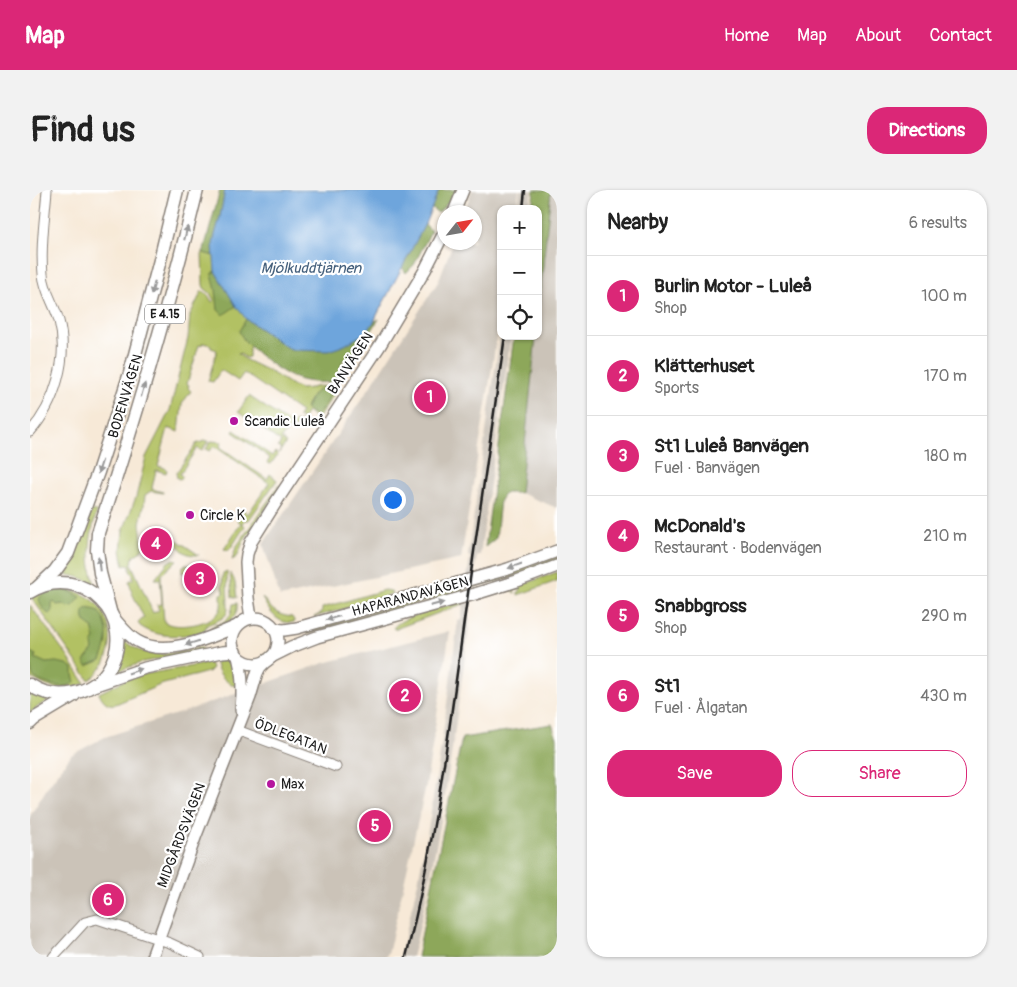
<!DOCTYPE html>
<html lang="en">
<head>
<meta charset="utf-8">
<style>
  body { margin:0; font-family:Pangolin,sans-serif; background:#f2f2f2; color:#222 }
  .controls { position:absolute; right:15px; top:15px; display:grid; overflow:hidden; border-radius:10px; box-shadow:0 1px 4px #0004 }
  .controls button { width:45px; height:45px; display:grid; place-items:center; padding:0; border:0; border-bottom:1px solid #e0e0e0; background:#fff; color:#222; font:25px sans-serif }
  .compass { position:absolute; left:407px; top:15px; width:45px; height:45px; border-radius:50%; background:#fff; box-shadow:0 1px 4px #0004; rotate:59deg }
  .you { position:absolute; left:362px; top:309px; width:18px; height:18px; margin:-12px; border:4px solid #fff; border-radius:50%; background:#1a73e8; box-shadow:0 0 0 8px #1a73e833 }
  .badge { display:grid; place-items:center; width:32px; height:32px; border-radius:50%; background:#db2777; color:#fff; font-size:16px; font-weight:700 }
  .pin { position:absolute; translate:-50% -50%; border:2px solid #fff; box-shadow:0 1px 5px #0006 }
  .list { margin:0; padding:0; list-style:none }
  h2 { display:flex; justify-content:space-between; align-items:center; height:65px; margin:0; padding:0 20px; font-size:21px }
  h2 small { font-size:16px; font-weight:400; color:#767676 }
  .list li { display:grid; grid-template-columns:32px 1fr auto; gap:15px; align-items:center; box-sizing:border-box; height:80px; padding:0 20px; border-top:1px solid #e0e0e0 }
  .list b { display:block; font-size:19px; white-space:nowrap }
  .list p { margin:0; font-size:16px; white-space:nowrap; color:#767676 }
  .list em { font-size:16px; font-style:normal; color:#767676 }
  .actions { display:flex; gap:10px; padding:15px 20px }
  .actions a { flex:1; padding:11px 0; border:1px solid #db2777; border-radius:20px; text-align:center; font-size:18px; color:#db2777 }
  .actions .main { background:#db2777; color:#fff }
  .icon { flex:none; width:28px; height:28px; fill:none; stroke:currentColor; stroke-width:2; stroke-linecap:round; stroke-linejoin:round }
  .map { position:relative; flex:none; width:527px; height:767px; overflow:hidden; border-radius:20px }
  header { display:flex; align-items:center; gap:30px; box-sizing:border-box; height:70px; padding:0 25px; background:#db2777; color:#fff }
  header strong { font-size:24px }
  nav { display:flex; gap:28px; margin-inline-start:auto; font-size:18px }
  .intro { display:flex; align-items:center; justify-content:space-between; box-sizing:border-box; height:120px; padding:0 30px }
  h1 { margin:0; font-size:35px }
  .button { padding:12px 22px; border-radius:20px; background:#db2777; color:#fff; font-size:18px; font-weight:700 }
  main { display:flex; gap:30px; padding:0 30px }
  aside { flex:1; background:#fff; border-radius:20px; box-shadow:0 1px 4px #0004 }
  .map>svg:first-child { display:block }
  .industrial { fill:#cbc3b8 }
  .green { fill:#b2c164; stroke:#676e40 }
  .forest { fill:#8da75a; stroke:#54623b }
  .water { fill:#6ea5dc; stroke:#45607c }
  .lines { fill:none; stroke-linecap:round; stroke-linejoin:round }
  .street-casing { stroke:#8a827a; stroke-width:11 }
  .secondary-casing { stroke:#8a827a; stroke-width:14 }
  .primary-casing { stroke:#8a827a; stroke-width:15 }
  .street { stroke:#fff; stroke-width:9 }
  .secondary { stroke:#fff; stroke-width:11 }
  .primary { stroke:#fff; stroke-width:12 }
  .rail { stroke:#1c1c1c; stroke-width:2.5 }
  .oneway { fill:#999 }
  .poi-dot { fill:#b5179e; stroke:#fff; stroke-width:2 }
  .labels { text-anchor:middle; stroke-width:4.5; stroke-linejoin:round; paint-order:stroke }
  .shield { fill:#fff; stroke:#606060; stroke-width:1 }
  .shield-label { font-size:12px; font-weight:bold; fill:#1c1c1c }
  .street-label { font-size:14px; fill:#1c1c1c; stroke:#fff }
  .poi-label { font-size:14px; fill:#1c1c1c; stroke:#fff; text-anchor:start }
  .water-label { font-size:15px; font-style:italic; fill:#45607c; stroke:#fff }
</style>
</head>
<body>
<header>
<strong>Map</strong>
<nav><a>Home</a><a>Map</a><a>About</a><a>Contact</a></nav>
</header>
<div class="intro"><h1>Find us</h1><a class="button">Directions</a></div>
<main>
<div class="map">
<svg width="527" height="767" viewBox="0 0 527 767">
  <rect width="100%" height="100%" fill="#fff"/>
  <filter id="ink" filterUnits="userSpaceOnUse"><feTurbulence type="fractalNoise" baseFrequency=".02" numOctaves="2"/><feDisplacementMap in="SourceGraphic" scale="10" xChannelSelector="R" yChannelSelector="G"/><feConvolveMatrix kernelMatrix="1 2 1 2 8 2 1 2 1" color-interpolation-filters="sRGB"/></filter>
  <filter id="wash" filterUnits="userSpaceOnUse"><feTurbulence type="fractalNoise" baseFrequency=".0096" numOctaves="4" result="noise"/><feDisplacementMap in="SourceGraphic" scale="20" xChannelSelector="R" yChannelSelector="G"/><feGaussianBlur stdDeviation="1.12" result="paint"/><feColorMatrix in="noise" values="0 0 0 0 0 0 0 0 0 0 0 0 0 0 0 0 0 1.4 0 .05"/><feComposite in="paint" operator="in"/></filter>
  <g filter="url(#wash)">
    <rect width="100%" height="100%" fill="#f7e9d7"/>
    <g class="industrial">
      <polygon points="442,0 489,0 486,19 471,19 471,121 431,369 250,407 233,354 342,194 408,92 423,53 444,52 444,22 434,22"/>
      <polygon points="490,0 502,0 499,19 487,19"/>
      <polygon points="521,0 527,0 527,318 490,303 506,146 508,146 508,123"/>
      <polygon points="471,138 471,146 481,146 450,365 447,365 438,428 440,430 423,553 411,630 399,694 387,749 382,767 370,767 388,692 400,628 412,551 428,431 431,430 440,367 438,366"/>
      <polygon points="420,441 396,595 359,760 356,767 0,767 0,626 19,595 41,565 75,547 153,522 294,473"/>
    </g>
    <g class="green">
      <path d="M195,0L372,77L347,125L344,132L221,154L219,158V167L216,168L209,163L208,164L216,170L239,181L260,194L270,199L281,198L288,196L305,197L307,199L288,229L277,222L266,238L261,236L251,249L256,253L241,274L237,273L240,268L203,242L204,240L242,266L245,262L248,264L251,259L248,257L251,252L208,222L219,206L262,235L265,231L269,233L272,229L268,227L271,222L214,183L208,191L191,180L183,192L178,191L187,160L181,158V155L173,153L171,156L169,155L157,194L159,195L158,198L161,201L152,214L149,242L138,238L128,276L135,278L137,280L136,283L126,280L122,298V299L133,302V303L121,301L115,305L114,315L110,333L113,357L110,362L103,366L104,368L102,369L103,372L101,373L123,423L129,420L127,415L132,414L130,389H125L138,372L144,369L147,370L132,384L131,388L134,432C147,440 183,434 190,420C192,416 191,409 191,404L194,403L193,398H192L193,383L197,381L198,419C197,429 186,431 177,435L174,441C153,447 129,449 110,436L108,433L110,431L114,428L102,403L99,391L103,389V385L100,381V376L97,375L94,376L91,360L93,341L106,307L116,267L140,220L158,148L160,125L172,101L178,105L182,112L184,111L180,103L174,98L173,95L172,61L183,66Z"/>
      <polygon points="174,251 178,251 172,261 167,258 150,284 153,287 152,288 149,289 147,288 146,283 165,256 166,254"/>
      <polygon points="181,251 192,252 190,257 237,289 240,284 247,290 219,330 215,330 212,333 215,336 201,358 197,360 194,359 211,333 207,330 213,320 218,324 239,293 184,256 180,261 176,259"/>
      <polygon points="249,295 247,302 214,350 207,367 202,370 206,357"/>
      <path d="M62,320L67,322C59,346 57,370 65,394C53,388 44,385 30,384L41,371Z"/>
      <path d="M145,349L147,350L169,365C156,366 150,361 145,349Z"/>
      <polygon points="527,367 527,371 477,389 443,397 443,393"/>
      <polygon points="156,375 176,376 177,381 152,383 152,377"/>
      <polygon points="527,382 527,391 488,405 488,402 491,401 490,399 484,400 485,403 484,403 482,400 475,401"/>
      <path d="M200,383C206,389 206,400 207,408L202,407Z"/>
      <path d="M436,396L435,400L277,444L276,442C328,424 383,412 436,396Z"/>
      <path d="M24,398C39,400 52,401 64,411C88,433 85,473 59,490L1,407Z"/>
      <polygon points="354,400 361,401 362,403 351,409 284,427 290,424 292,421 292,418"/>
      <path d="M232,408C236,411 238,414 241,418C247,424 254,426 262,427L265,432C248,436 239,421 232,408Z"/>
      <path d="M434,411L433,414L365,439L363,438C373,425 417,416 434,411Z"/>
      <path d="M207,413C209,432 194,434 179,439L181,437C196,431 200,432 203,414Z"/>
      <path d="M0,415L36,464L55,493C34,503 18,499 0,487Z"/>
      <path d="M93,450C99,455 106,459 114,462C133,468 154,461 172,457L173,459L151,465L113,472L83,483L88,474Z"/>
      <path d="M191,470C207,472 207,484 208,497C195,493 188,484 185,471Z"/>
      <path d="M180,473L182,478L178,482L130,495L86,514C77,516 74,511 69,504V503L95,490L110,485Z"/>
      <polygon points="0,500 23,508 9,516 0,523"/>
    </g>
    <g class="forest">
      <path d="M190,0H195C193,10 192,20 190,29C186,42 183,52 184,66L173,63Z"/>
      <polygon points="409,0 428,0 428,2 408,23 401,17"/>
      <polygon points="504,0 521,0 508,123 508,19 502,19"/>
      <polygon points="395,34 401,41 384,75 376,83 372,77"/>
      <polygon points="185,81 206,116 193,125 188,120 186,100 182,85"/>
      <path d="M216,129L261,160L335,143L344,132L349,129L326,166L313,170L307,192C293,193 278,193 265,188C251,183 225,163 215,151C213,149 211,145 209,141Z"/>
      <polygon points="484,146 506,146 490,303 475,303 470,310 466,348 455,357"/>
      <polygon points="292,197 298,198 301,199 298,210 287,226 275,219 283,204"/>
      <path d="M31,400L41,402L51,407L43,416L38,417L33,414L27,415L24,412L22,413V421L19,424C13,420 11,416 9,409C14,400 22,401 31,400Z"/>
      <path d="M56,418L67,420C69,423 73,426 74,430C80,443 77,458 71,470L57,476L54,471L63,460L62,454L65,449L62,437C54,433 51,426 56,418Z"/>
      <path d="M0,462L6,465L5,468L16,473L26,472L37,474L43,478V485L45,492C43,493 41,495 38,496C29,498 9,493 3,486C0,480 0,469 0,462Z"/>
      <polygon points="522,534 527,548 527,767 387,767 432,548"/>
    </g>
    <polygon class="water" points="195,0 409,0 395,34 347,125 344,132 335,143 315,155 299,161 261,160 216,129 206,116 185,81 183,55 185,45 190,27"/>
  </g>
  <g filter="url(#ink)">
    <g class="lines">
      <g class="street-casing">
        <g id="street">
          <path d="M0,242C25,214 39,168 29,131C25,115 14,101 13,84C10,57 15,27 17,0"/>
          <polyline points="207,540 306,577"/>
          <polyline points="23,767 55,732 67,729 140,753 170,767"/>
        </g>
      </g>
      <g class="secondary-casing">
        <g id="secondary">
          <polyline points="424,22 433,0"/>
          <path d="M82,426C90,435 97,445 107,451C135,468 180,448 207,436"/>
          <polyline points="221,428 218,408 216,372 217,364 221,352 248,309 349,157 395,80 414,43"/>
          <circle cx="225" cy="451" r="23"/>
          <polyline points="244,439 254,440 267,438 442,389 478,379 527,361"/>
          <path d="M208,466C213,484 213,501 211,520"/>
          <polyline points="241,467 261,457 287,447 445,404 487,391 527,376"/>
          <polyline points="63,496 115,478 192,462 205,461"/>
          <polyline points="122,767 166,645 220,507 227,483 230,477 237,470"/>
        </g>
      </g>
      <g class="primary-casing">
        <g id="primary">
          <polyline points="8,397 25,381 38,363 68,282 100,183 130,70 147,0"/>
          <path d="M0,402C51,370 111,429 78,480C70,492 58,500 44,503C29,506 13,504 0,495"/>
          <path d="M80,421L70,383L67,360L68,343C105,230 139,116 167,0"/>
          <polyline points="0,533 4,529 44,505"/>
        </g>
      </g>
      <use href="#street" class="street"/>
      <use href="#secondary" class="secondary"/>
      <use href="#primary" class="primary"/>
      <g class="rail">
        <polyline points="493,19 495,0"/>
        <path d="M376,767C404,657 419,544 434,431C447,336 462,241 475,146"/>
      </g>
    </g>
    <defs><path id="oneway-solid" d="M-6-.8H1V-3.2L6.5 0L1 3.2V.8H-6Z" transform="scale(1.25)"/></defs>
    <g class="oneway">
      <use href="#oneway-solid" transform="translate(156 43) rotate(-76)"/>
      <use href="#oneway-solid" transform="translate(123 98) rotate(105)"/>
      <use href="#oneway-solid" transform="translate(113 200) rotate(-74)"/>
      <use href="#oneway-solid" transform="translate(70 277) rotate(108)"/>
      <use href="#oneway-solid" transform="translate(69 374) rotate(-96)"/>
      <use href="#oneway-solid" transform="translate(485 376) rotate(161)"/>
      <use href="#oneway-solid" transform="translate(407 414) rotate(-15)"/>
      <use href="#oneway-solid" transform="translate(303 428) rotate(164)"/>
      <use href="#oneway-solid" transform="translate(162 453) rotate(163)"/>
      <use href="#oneway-solid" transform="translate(105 481) rotate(-19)"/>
    </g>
  </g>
  <g class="poi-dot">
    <circle cx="204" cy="231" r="5"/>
    <circle cx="160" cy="325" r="5"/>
    <circle cx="241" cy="594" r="5"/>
  </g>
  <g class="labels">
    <rect class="shield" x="115" y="114.5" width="40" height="19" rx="4"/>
    <g class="shield-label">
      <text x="135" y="128">E 4.15</text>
    </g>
    <g class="street-label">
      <text transform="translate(320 173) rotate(-57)" y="5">BANVÄGEN</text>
      <text transform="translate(95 206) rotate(-73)" y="5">BODENVÄGEN</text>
      <text transform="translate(380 406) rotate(-15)" y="5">HAPARANDAVÄGEN</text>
      <text transform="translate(261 546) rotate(21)" y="5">ÖDLEGATAN</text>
      <text transform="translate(151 645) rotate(-69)" y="5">MIDGÅRDSVÄGEN</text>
    </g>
    <g class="poi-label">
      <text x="214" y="236">Scandic Luleå</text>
      <text x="170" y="330">Circle K</text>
      <text x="251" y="599">Max</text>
    </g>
    <g class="water-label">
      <text x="281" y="83">Mjölkuddtjärnen</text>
    </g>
  </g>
</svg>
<div class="controls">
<button>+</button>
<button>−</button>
<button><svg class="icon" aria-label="locate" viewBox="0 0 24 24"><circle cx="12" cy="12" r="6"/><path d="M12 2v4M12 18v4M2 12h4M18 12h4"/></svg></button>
</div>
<svg class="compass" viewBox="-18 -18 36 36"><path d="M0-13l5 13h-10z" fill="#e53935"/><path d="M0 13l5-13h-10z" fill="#767676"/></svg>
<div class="you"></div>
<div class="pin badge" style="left:400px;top:207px">1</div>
<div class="pin badge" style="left:375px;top:506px">2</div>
<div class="pin badge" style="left:170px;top:389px">3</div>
<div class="pin badge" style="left:126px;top:354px">4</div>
<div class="pin badge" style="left:345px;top:636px">5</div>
<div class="pin badge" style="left:78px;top:710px">6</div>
</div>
<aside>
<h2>Nearby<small>6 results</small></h2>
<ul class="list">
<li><span class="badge">1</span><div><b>Burlin Motor - Luleå</b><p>Shop</p></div><em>100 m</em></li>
<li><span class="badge">2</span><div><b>Klätterhuset</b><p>Sports</p></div><em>170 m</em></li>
<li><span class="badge">3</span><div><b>St1 Luleå Banvägen</b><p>Fuel · Banvägen</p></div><em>180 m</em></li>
<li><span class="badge">4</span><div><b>McDonald's</b><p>Restaurant · Bodenvägen</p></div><em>210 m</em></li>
<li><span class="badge">5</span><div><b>Snabbgross</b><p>Shop</p></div><em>290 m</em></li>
<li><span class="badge">6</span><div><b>St1</b><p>Fuel · Ålgatan</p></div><em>430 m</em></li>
</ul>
<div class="actions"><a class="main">Save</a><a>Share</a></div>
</aside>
</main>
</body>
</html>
